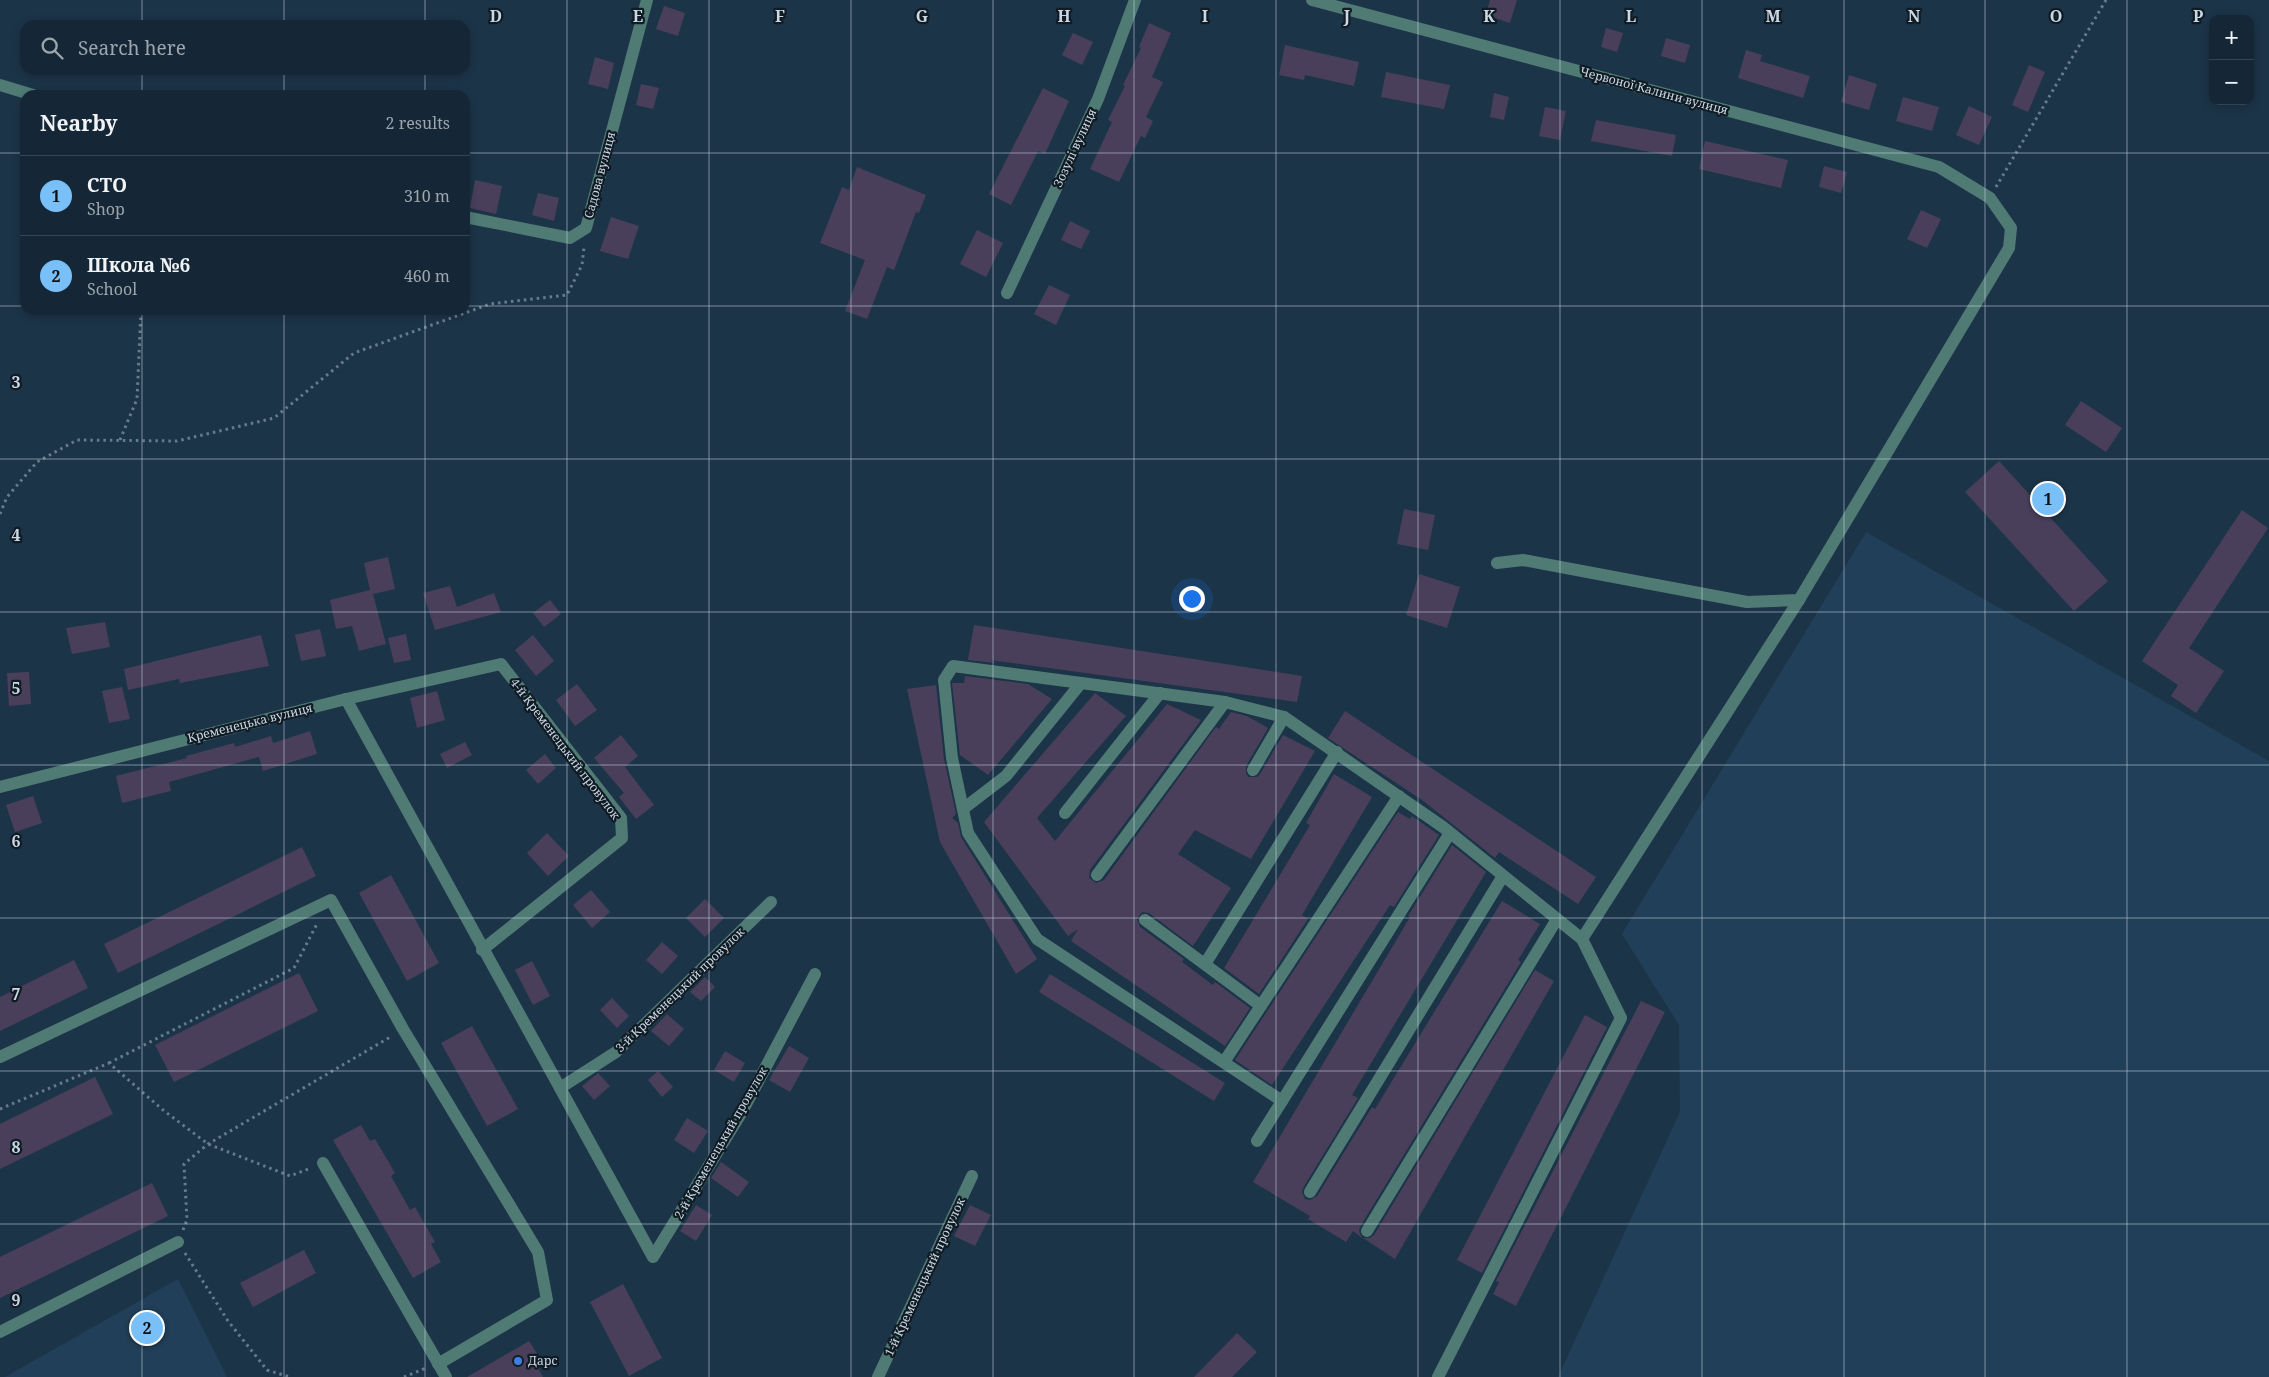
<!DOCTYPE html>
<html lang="en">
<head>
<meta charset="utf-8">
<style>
  body { margin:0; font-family:"Noto Serif",serif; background:#1e2f3e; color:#f1f3f6 }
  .controls { position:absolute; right:15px; top:15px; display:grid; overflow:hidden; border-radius:10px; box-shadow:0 2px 8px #0003 }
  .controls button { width:45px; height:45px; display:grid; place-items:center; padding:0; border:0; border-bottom:1px solid #344451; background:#152736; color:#f1f3f6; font:25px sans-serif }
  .you { position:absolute; left:1191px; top:598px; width:18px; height:18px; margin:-12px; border:4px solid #fff; border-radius:50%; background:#1a73e8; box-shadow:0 0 0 8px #1a73e833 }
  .badge { display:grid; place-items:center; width:32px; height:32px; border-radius:50%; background:#79bff8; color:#111; font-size:16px; font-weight:700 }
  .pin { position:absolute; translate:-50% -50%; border:2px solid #fff; box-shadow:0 1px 5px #0006 }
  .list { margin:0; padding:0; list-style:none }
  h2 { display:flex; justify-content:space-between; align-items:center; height:65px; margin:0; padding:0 20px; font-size:21px }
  h2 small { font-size:16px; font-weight:400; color:#9da5ad }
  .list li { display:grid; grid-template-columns:32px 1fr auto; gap:15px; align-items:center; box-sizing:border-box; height:80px; padding:0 20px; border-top:1px solid #344451 }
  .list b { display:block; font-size:19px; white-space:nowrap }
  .list p { margin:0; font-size:16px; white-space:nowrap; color:#9da5ad }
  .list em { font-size:16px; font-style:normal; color:#9da5ad }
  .icon { flex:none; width:28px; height:28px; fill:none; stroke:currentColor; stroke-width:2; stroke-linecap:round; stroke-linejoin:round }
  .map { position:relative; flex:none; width:2269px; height:1377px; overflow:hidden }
  .search { position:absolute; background:#152736; box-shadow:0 2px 8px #0003; left:20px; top:20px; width:450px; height:55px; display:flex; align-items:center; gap:12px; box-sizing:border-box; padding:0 18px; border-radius:15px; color:#9da5ad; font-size:19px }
  .panel { position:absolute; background:#152736; box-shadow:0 2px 8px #0003; left:20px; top:90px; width:450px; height:225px; border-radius:15px }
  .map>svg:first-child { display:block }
  .built { fill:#213f58 }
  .building { fill:#493f5b }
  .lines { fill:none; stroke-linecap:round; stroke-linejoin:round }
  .path { stroke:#687b8c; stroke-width:3; stroke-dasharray:2.5 4; stroke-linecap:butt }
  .minor { stroke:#507b75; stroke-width:12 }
  .grid { fill:none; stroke:#cad8e5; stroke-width:1; stroke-opacity:0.55 }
  .shop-dot { fill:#3f7fe0; stroke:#101b24; stroke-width:2 }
  .labels { text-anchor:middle; stroke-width:4.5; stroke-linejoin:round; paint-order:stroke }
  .street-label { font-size:12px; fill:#cad8e5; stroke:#101b24 }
  .poi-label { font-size:12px; fill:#cad8e5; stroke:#101b24; text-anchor:start }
  .grid-label { font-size:16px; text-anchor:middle; font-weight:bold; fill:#cad8e5; stroke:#101b24; stroke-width:4.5; stroke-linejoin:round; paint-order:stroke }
</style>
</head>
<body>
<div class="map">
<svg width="2269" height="1377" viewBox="0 0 2269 1377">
  <rect width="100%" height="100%" fill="#1c3448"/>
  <g class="built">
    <polygon points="1866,532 2269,761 2269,1377 1558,1377 1680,1112 1679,1025 1622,934"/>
    <polygon points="178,1279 227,1377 5,1377"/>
  </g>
  <g class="building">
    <polygon points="1490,0 1517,0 1510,23 1486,15"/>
    <polygon points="664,6 685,13 678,36 656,29"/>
    <polygon points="1149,23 1171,33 1152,77 1163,82 1146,117 1153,121 1145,138 1141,136 1119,182 1090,169 1112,122 1108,120 1125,86 1123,85 1141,48 1139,47"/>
    <polygon points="1606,28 1623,33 1617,52 1601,47"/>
    <polygon points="1073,33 1093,42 1082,65 1062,55"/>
    <polygon points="1666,38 1690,45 1685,63 1661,56"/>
    <polygon points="1285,45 1359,62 1354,86 1305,75 1304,80 1279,75"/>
    <polygon points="1746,50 1762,55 1760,61 1810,76 1803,98 1738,78"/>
    <polygon points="595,57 614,63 608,89 588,84"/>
    <polygon points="2029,65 2045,72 2028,112 2012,105"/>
    <polygon points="1386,72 1450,85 1444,109 1381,97"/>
    <polygon points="1849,75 1877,84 1869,110 1841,102"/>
    <polygon points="641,84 659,88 653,109 636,105"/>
    <polygon points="1043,88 1069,101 1045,154 1038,151 1011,205 989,194"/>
    <polygon points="1494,93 1509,97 1504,120 1490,117"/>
    <polygon points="1903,97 1939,107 1932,131 1896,121"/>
    <polygon points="1969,106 1992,117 1979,145 1956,135"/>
    <polygon points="1545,107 1566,111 1560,140 1539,136"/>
    <polygon points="1596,120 1676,135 1672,156 1591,141"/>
    <polygon points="1705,141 1788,160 1781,188 1699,169"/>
    <polygon points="1824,166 1847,172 1841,193 1819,187"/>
    <polygon points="857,167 926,195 919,213 916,212 894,270 887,267 867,319 845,311 865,260 820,243 842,187 849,190"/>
    <polygon points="475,180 502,186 496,214 470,208"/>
    <polygon points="538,193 559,198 554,221 532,215"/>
    <polygon points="1921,210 1941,219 1927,248 1907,239"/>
    <polygon points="611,217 639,226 628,259 600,251"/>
    <polygon points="1070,221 1090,231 1081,249 1061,240"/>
    <polygon points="977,230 1003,243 986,277 960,264"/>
    <polygon points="1049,285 1070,295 1056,325 1034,314"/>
    <polygon points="2081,401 2122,428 2106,452 2065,425"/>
    <polygon points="1999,461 2108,581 2074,611 1965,492"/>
    <polygon points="1404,509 1435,515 1428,550 1397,544"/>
    <polygon points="2242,510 2268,528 2189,648 2224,671 2196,713 2171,696 2178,685 2142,661"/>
    <polygon points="388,557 395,589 373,594 386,644 359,651 352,626 336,629 330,600 370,590 364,563"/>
    <polygon points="1419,574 1460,587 1447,628 1406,615"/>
    <polygon points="450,586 457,607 494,593 501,612 435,630 423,593"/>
    <polygon points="550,600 561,614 544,627 533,613"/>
    <polygon points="105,622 110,647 72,654 66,628"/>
    <polygon points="974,625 1302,676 1297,702 990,660 996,663 968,660"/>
    <polygon points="320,629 326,656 301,661 295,635"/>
    <polygon points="406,634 411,660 394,663 388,638"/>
    <polygon points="261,635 269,666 180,683 179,679 128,690 124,669"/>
    <polygon points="533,635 554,661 536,676 515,650"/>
    <polygon points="29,672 31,704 9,706 7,673"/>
    <polygon points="965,676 1028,684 1052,699 988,775 960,755 952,683 964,683"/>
    <polygon points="577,684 597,710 575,726 556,700"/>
    <polygon points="936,685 944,759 956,814 952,818 958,823 961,837 1037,959 1016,974 940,842 907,689"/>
    <polygon points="122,687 130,719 109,723 102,691"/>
    <polygon points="437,691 445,720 417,728 410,698"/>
    <polygon points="1095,693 1126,716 1037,818 1055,841 1167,704 1201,720 1090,870 1089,878 1096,883 1104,880 1216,727 1219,729 1231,712 1247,716 1268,728 1246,766 1246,774 1249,777 1257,777 1260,774 1283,735 1315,751 1251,859 1195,830 1178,854 1231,888 1193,946 1149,913 1142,912 1137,919 1140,927 1184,959 1182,962 1213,985 1215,982 1250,1008 1225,1046 1071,941 1078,929 1068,936 984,822"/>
    <polygon points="1345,711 1596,877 1578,904 1499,852 1495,858 1422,800 1328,738"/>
    <polygon points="310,731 317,754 263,771 259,757 169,782 171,791 122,803 116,776 187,758 186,756 234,743 235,747 271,736 273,743"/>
    <polygon points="621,735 638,756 625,767 654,805 636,819 619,797 624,793 594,758"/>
    <polygon points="465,742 472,755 447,768 440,754"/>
    <polygon points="545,754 556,768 538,784 526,770"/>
    <polygon points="1334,774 1372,797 1302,915 1308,919 1259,994 1224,968 1310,825 1306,823"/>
    <polygon points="33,796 42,823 15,832 6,805"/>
    <polygon points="1398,812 1410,819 1412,816 1439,835 1394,907 1390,905 1272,1085 1235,1060"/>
    <polygon points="547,833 569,856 548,876 527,853"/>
    <polygon points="1452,845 1486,872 1352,1095 1358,1098 1303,1188 1302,1192 1305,1199 1310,1200 1317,1196 1372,1107 1375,1109 1502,901 1540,924 1518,960 1521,962 1360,1227 1359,1231 1362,1238 1353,1231 1346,1242 1308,1219 1310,1216 1253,1182 1410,917 1408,916"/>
    <polygon points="302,847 316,876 118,973 104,944"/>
    <polygon points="391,875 439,963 407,981 359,893"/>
    <polygon points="591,890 610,912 592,928 573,905"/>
    <polygon points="705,899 724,918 705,937 686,918"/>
    <polygon points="662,942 678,956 662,974 646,960"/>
    <polygon points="74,960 88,988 0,1031 0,997"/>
    <polygon points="532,961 550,996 533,1005 515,970"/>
    <polygon points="1535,970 1554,981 1395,1259 1363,1238 1370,1238 1374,1235"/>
    <polygon points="299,973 318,1011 174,1082 155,1045"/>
    <polygon points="1050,974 1225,1083 1214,1101 1039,992"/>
    <polygon points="705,977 715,987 701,1001 690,992"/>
    <polygon points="612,998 629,1016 617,1028 600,1010"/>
    <polygon points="1641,1001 1665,1012 1516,1306 1493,1294 1499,1282 1496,1281"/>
    <polygon points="667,1014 684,1029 669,1046 651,1031"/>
    <polygon points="1585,1015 1607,1027 1482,1273 1457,1260"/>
    <polygon points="472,1026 518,1109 487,1126 441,1043"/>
    <polygon points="789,1046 809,1058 790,1092 769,1080"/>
    <polygon points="725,1051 745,1063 734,1082 714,1070"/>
    <polygon points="658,1071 673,1087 662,1097 648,1080"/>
    <polygon points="598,1073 610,1086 594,1100 582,1086"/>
    <polygon points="95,1077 113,1114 0,1169 0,1124"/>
    <polygon points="687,1118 708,1131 694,1153 674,1140"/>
    <polygon points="361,1125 370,1141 375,1139 395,1173 391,1176 410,1210 415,1207 435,1242 431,1244 441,1262 413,1278 333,1140"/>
    <polygon points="721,1162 749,1182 738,1197 711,1178"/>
    <polygon points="152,1183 168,1216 0,1298 0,1257"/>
    <polygon points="696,1205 712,1215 696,1241 680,1231"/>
    <polygon points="970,1205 991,1215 975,1246 954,1236"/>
    <polygon points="304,1250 316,1273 253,1307 240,1283"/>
    <polygon points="623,1284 662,1358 629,1376 590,1302"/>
    <polygon points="1237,1333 1257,1352 1232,1377 1194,1377"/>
    <polygon points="529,1341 543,1363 537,1366 543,1377 467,1377"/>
  </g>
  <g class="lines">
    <g class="path">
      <polyline points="1996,187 2106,0"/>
      <polyline points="120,440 137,399 141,311"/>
      <polyline points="0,514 7,497 37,462 77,440 177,441 274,418 354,353 490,304 567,295 582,265 584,247"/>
      <polyline points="109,1063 294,968 318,922"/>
      <polyline points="0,1109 109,1063 163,1110 208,1144 290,1176 311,1168"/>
      <polyline points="183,1230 187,1220 184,1164 208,1144 392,1036"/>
      <polyline points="185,1253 228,1321 267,1370 290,1377"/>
      <polyline points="404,1377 426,1368"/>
    </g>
    <g class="minor">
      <polyline points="1312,0 1939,167 1990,198 2011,228 2009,248 1799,600 1582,939 1621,1018 1438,1377"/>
      <polyline points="0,85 33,95"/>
      <polyline points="465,217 570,238 586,228 647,0"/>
      <polyline points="1007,293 1098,99 1135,0"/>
      <polyline points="1497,563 1523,560 1747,602 1799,600"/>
      <polyline points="346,699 653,1257 743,1110 815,974"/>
      <polyline points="1253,770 1284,717"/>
      <polyline points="0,787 346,699 501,664 621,818 622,838 482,950"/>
      <polyline points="963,809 1006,776 1081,683"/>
      <polyline points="1065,813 1160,693"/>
      <polyline points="1097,875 1225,702"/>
      <polyline points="1145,920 1261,1006"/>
      <polyline points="1205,964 1337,752"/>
      <polyline points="0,1057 331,900 403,1029 538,1252 547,1300 438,1364"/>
      <polyline points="1224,1062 1399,796"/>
      <polyline points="560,1088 616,1052 771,902"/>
      <polyline points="1282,1101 1037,939 968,833 952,758 944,680 953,666 1225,702 1284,717 1443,827 1582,939"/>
      <polyline points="1257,1141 1450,833"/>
      <polyline points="323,1163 446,1377"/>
      <polyline points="1310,1192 1503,876"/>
      <polyline points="1367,1231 1557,919"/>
      <polyline points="0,1332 178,1242"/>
      <polyline points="878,1377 972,1176"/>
    </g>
  </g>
  <path class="grid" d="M142,0V25M284,0V25M425,0V25M567,0V1377M709,0V1377M851,0V1377M993,0V1377M1134,0V1377M1276,0V1377M1418,0V1377M1560,0V1377M1702,0V1377M1844,0V1377M1985,0V1377M2127,0V1377M142,70V95M284,70V95M425,70V95M0,153H25M465,153H2269M0,306H25M465,306H2269M142,310V1377M284,310V1377M425,310V1377M0,459H2269M0,612H2269M0,765H2269M0,918H2269M0,1071H2269M0,1224H2269"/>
  <circle class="shop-dot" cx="518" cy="1361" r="5"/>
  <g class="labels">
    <g class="street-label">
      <text transform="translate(1654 91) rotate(15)" y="4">Червоної Калини вулиця</text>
      <text transform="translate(1075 148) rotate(-65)" y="4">Зозулі вулиця</text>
      <text transform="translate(600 175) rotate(-75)" y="4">Садова вулиця</text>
      <text transform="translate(250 723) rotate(-14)" y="4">Кременецька вулиця</text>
      <text transform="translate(565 749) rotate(53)" y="4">4-й Кременецький провулок</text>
      <text transform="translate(680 990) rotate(-44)" y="4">3-й Кременецький провулок</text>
      <text transform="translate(721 1143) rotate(-60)" y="4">2-й Кременецький провулок</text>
      <text transform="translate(925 1277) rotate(-65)" y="4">1-й Кременецький провулок</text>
    </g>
    <g class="poi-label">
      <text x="528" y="1365">Дарс</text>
    </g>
  </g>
  <g class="grid-label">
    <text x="496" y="22">D</text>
    <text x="638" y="22">E</text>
    <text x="780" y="22">F</text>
    <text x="922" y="22">G</text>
    <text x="1064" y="22">H</text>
    <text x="1205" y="22">I</text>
    <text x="1347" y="22">J</text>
    <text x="1489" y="22">K</text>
    <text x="1631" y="22">L</text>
    <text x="1773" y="22">M</text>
    <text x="1914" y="22">N</text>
    <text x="2056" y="22">O</text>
    <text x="2198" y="22">P</text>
    <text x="16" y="388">3</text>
    <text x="16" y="541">4</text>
    <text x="16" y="694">5</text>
    <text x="16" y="847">6</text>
    <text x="16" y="1000">7</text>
    <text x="16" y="1153">8</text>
    <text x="16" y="1306">9</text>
  </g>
</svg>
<div class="controls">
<button>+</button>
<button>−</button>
</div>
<div class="you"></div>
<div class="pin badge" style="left:2048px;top:499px">1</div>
<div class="pin badge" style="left:147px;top:1328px">2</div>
<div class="search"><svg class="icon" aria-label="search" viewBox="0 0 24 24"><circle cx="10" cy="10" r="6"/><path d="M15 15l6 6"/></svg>Search here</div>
<section class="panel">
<h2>Nearby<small>2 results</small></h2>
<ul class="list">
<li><span class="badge">1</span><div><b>СТО</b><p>Shop</p></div><em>310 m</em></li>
<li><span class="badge">2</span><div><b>Школа №6</b><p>School</p></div><em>460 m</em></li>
</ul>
</section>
</div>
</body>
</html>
